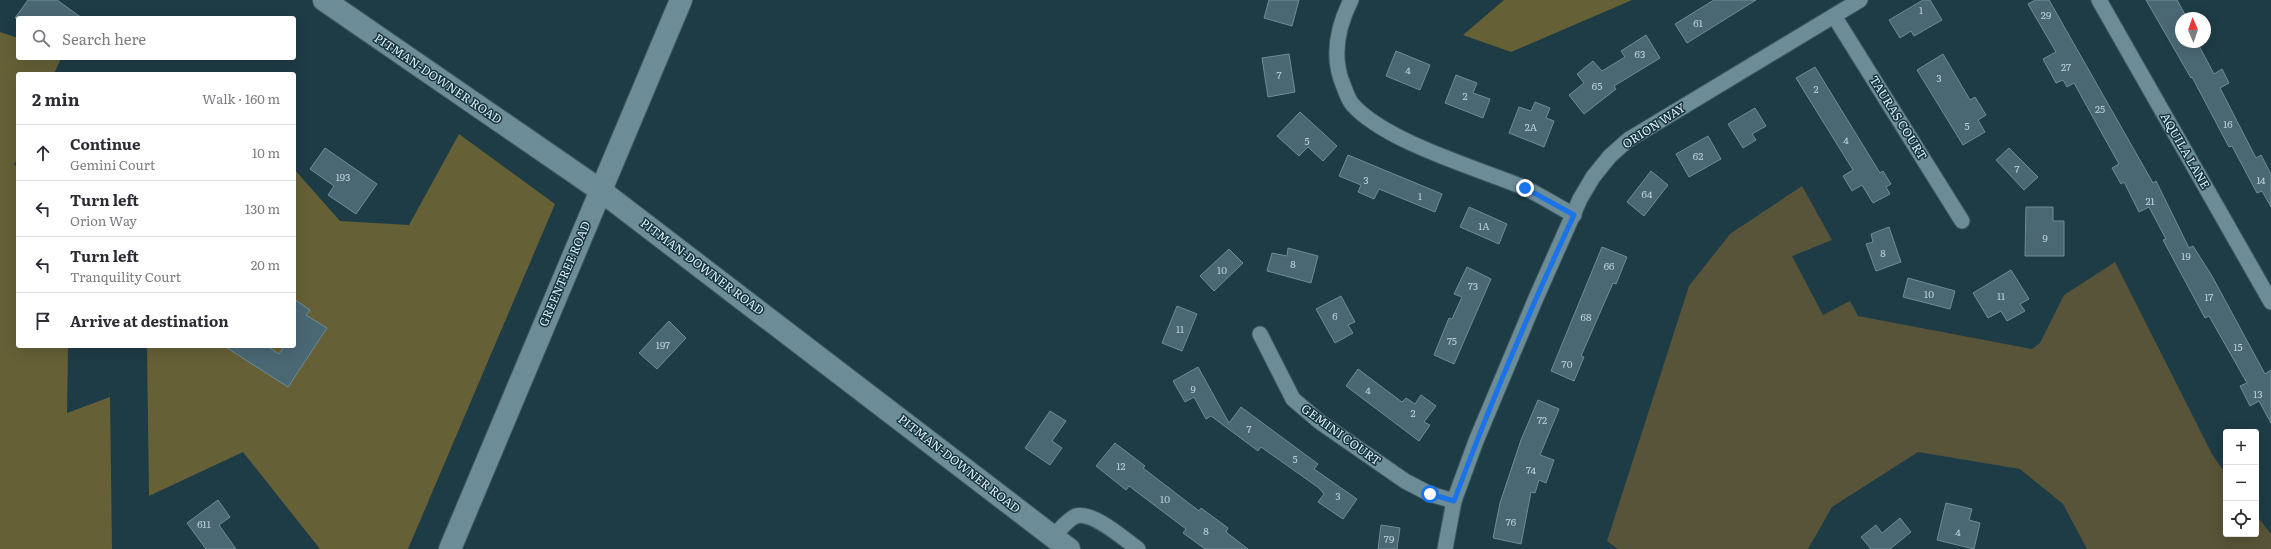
<!DOCTYPE html>
<html lang="en">
<head>
<meta charset="utf-8">
<style>
  body { margin:0; font-family:Literata,serif; background:#f2f2f3; color:#2b2b33 }
  .controls { position:absolute; right:12px; bottom:12px; display:grid; overflow:hidden; border-radius:4px; box-shadow:0 4px 16px #0002 }
  .controls button { width:36px; height:36px; display:grid; place-items:center; padding:0; border:0; border-bottom:1px solid #e1e1e2; background:#fff; color:#2b2b33; font:20px sans-serif }
  .compass { position:absolute; left:2175px; top:12px; width:36px; height:36px; border-radius:50%; background:#fff; box-shadow:0 4px 16px #0002; rotate:358deg }
  .stop { position:absolute; width:12px; height:12px; margin:-9px; border:3px solid #1a73e8; border-radius:50%; background:#fff }
  .stop.end { background:#1a73e8; border-color:#fff; box-shadow:0 1px 4px #0008 }
  .list { margin:0; padding:0; list-style:none }
  h2 { display:flex; justify-content:space-between; align-items:center; height:52px; margin:0; padding:0 16px; font-size:17px }
  h2 small { font-size:13px; font-weight:400; color:#7c7c81 }
  .list li { display:grid; grid-template-columns:26px 1fr auto; gap:12px; align-items:center; box-sizing:border-box; height:56px; padding:0 16px; border-top:1px solid #e1e1e2 }
  .list b { display:block; font-size:15px; white-space:nowrap }
  .list p { margin:0; font-size:13px; white-space:nowrap; color:#7c7c81 }
  .list em { font-size:13px; font-style:normal; color:#7c7c81 }
  .icon { flex:none; width:22px; height:22px; fill:none; stroke:currentColor; stroke-width:2; stroke-linecap:round; stroke-linejoin:round }
  .map { position:relative; flex:none; width:2271px; height:549px; overflow:hidden }
  .search { position:absolute; background:#fff; box-shadow:0 4px 16px #0002; left:16px; top:16px; width:280px; height:44px; display:flex; align-items:center; gap:10px; box-sizing:border-box; padding:0 14px; border-radius:4px; color:#7c7c81; font-size:15px }
  .panel { position:absolute; background:#fff; box-shadow:0 4px 16px #0002; left:16px; top:72px; width:280px; height:276px; border-radius:4px }
  .map>svg:first-child { display:block }
  .green { fill:#585439 }
  .forest { fill:#666037 }
  .building { fill:#4a6874; stroke:#6d8c98 }
  .lines { fill:none; stroke-linecap:round; stroke-linejoin:round }
  .street-casing { stroke:#3d5961; stroke-width:17 }
  .secondary-casing { stroke:#3d5961; stroke-width:24 }
  .street { stroke:#6c8c97; stroke-width:15 }
  .secondary { stroke:#6c8c97; stroke-width:22 }
  .route { stroke:#1a73e8; stroke-width:5 }
  .labels { text-anchor:middle; stroke-width:3; stroke-linejoin:round; paint-order:stroke }
  .number-label { font-size:10px; fill:#bbd0d8 }
  .street-label { font-size:12px; fill:#e1f2f9; stroke:#14323c }
</style>
</head>
<body>
<div class="map">
<svg width="2271" height="549" viewBox="0 0 2271 549">
  <rect width="100%" height="100%" fill="#1e3c46"/>
  <polygon class="green" points="1802,186 1832,240 1792,256 1823,315 1850,301 1858,316 2032,349 2040,343 2064,295 2115,262 2213,456 2226,474 2226,534 2256,534 2256,515 2271,534 2271,549 2087,549 2063,504 2020,469 1918,452 1832,507 1808,549 1618,549 1607,541 1689,286 1730,234"/>
  <g class="forest">
    <polygon points="1504,0 1632,0 1511,52 1463,35"/>
    <polygon points="0,32 18,38 18,58 61,58 54,74 18,74 18,157 14,165 18,166 18,346 68,346 67,413 110,397 112,549 0,549"/>
    <polygon points="459,134 555,204 408,549 320,549 243,452 149,496 147,346 294,346 294,169 340,221 409,225"/>
  </g>
  <g class="building">
    <polygon points="28,0 57,0 82,18 15,18"/>
    <polygon points="1269,0 1299,0 1292,26 1264,18"/>
    <polygon points="1714,0 1756,0 1687,43 1675,24"/>
    <polygon points="1923,0 1930,0 1942,20 1914,36 1911,31 1900,38 1889,20"/>
    <polygon points="2035,0 2049,0 2153,183 2156,181 2189,248 2193,246 2212,276 2265,374 2271,370 2271,423 2259,401 2250,406 2240,386 2247,383 2209,316 2205,318 2163,240 2166,239 2149,207 2139,212 2124,182 2121,184 2112,168 2119,164 2074,83 2067,87 2063,80 2056,83 2043,59 2056,52 2028,4"/>
    <polygon points="2146,0 2177,0 2187,18 2181,18 2181,42 2197,42 2214,74 2222,69 2229,83 2220,88 2256,158 2261,155 2271,174 2271,207 2262,191 2257,193 2232,146 2229,147 2192,77 2191,78"/>
    <polygon points="1646,35 1660,58 1614,86 1616,89 1584,114 1569,95 1584,83 1577,74 1593,61 1602,71 1625,57 1621,51"/>
    <polygon points="1396,51 1430,65 1420,90 1386,76"/>
    <polygon points="1289,54 1295,92 1268,97 1262,58"/>
    <polygon points="1943,54 1970,100 1975,97 1986,115 1978,120 1985,132 1963,145 1917,70"/>
    <polygon points="1815,67 1880,173 1883,171 1891,184 1886,187 1890,194 1873,203 1862,185 1852,191 1843,176 1853,170 1796,78"/>
    <polygon points="1456,75 1477,83 1473,93 1490,99 1483,118 1445,103"/>
    <polygon points="1535,102 1550,108 1546,118 1554,121 1544,147 1509,133 1519,107 1531,111"/>
    <polygon points="1755,108 1766,126 1752,134 1756,140 1743,148 1728,124"/>
    <polygon points="1300,112 1337,146 1323,161 1308,147 1299,156 1277,136"/>
    <polygon points="1708,136 1721,159 1689,177 1676,154"/>
    <polygon points="325,148 377,184 356,214 328,195 334,186 310,169"/>
    <polygon points="2009,148 2038,177 2024,190 1996,160"/>
    <polygon points="1348,155 1442,194 1435,212 1379,189 1374,199 1358,192 1361,185 1339,176"/>
    <polygon points="1651,171 1668,185 1644,216 1627,202"/>
    <polygon points="1469,207 1507,224 1499,244 1460,227"/>
    <polygon points="2026,207 2053,207 2053,221 2064,221 2064,256 2025,256"/>
    <polygon points="1889,227 1901,262 1876,271 1866,244 1873,242 1871,234"/>
    <polygon points="1602,247 1627,257 1616,284 1613,283 1581,356 1584,357 1574,381 1551,371"/>
    <polygon points="1288,248 1318,256 1311,283 1267,271 1272,253 1287,256"/>
    <polygon points="1229,249 1243,263 1214,291 1200,276"/>
    <polygon points="1467,267 1491,279 1454,364 1434,355 1449,318 1452,319 1462,297 1454,294"/>
    <polygon points="2011,270 2029,299 2020,304 2025,311 2007,321 2001,311 1988,318 1973,293"/>
    <polygon points="1908,278 1955,291 1950,309 1903,297"/>
    <polygon points="1341,296 1355,322 1348,325 1353,333 1335,343 1316,309"/>
    <polygon points="294,299 310,310 306,315 327,328 288,387 224,346 267,346 279,354 285,346 294,346"/>
    <polygon points="1177,306 1197,314 1182,351 1162,343"/>
    <polygon points="669,321 686,338 657,369 639,353"/>
    <polygon points="1198,367 1229,423 1241,407 1318,464 1314,469 1357,499 1343,519 1318,502 1324,494 1319,488 1261,447 1258,451 1211,416 1206,419 1194,397 1185,402 1173,381"/>
    <polygon points="1358,369 1402,402 1406,398 1415,404 1421,395 1436,406 1424,422 1430,425 1419,441 1346,386"/>
    <polygon points="1538,400 1559,409 1540,455 1554,460 1546,483 1539,480 1535,493 1531,492 1521,544 1493,538 1500,503 1521,440"/>
    <polygon points="1050,411 1066,421 1052,441 1062,448 1050,465 1025,448"/>
    <polygon points="1115,443 1145,466 1143,468 1199,511 1201,508 1228,528 1226,532 1248,549 1205,549 1183,533 1186,529 1129,486 1126,490 1096,466"/>
    <polygon points="218,500 230,517 219,525 236,549 206,549 187,523"/>
    <polygon points="1946,503 1972,509 1969,520 1980,523 1974,549 1937,540"/>
    <polygon points="1900,518 1911,532 1890,549 1871,549 1861,537 1876,525 1882,533"/>
    <polygon points="1381,525 1400,528 1397,549 1378,549"/>
  </g>
  <g class="lines">
    <g class="street-casing">
      <g id="street">
        <path d="M1351,0C1337,28 1331,58 1344,87C1346,92 1348,99 1352,104C1384,141 1476,168 1523,187C1540,195 1557,206 1574,215"/>
        <polyline points="2099,0 2271,302"/>
        <polyline points="1834,16 1962,221"/>
        <polyline points="1260,334 1293,399 1320,422 1405,481 1430,494 1454,501"/>
        <path d="M1052,537C1059,531 1068,519 1076,516C1093,511 1124,539 1138,549"/>
        <polyline points="1445,549 1454,501 1476,441 1536,298 1580,199 1593,177 1610,156 1628,140 1860,0"/>
      </g>
    </g>
    <g class="secondary-casing">
      <g id="secondary">
        <polyline points="324,0 600,190 1069,549"/>
        <polyline points="450,549 681,0"/>
      </g>
    </g>
    <use href="#street" class="street"/>
    <use href="#secondary" class="secondary"/>
  </g>
  <g class="lines">
    <path class="route" d="M1430,494L1454,501C1490,404 1530,309 1574,215L1525,188"/>
  </g>
  <g class="labels">
    <g class="number-label">
      <text x="1921" y="14">1</text>
      <text x="2046" y="19">29</text>
      <text x="1698" y="27">61</text>
      <text x="1640" y="58">63</text>
      <text x="2066" y="71">27</text>
      <text x="1408" y="74">4</text>
      <text x="1279" y="79">7</text>
      <text x="1939" y="82">3</text>
      <text x="1597" y="90">65</text>
      <text x="1816" y="93">2</text>
      <text x="1465" y="100">2</text>
      <text x="2100" y="113">25</text>
      <text x="2228" y="128">16</text>
      <text x="1967" y="130">5</text>
      <text x="1531" y="131">2A</text>
      <text x="1846" y="144">4</text>
      <text x="1307" y="145">5</text>
      <text x="1698" y="160">62</text>
      <text x="2017" y="173">7</text>
      <text x="343" y="181">193</text>
      <text x="1366" y="184">3</text>
      <text x="2261" y="184">14</text>
      <text x="1647" y="198">64</text>
      <text x="1420" y="200">1</text>
      <text x="2150" y="205">21</text>
      <text x="1484" y="230">1A</text>
      <text x="2045" y="242">9</text>
      <text x="1883" y="257">8</text>
      <text x="2186" y="260">19</text>
      <text x="1293" y="268">8</text>
      <text x="1609" y="270">66</text>
      <text x="1222" y="274">10</text>
      <text x="1473" y="290">73</text>
      <text x="1929" y="298">10</text>
      <text x="2001" y="300">11</text>
      <text x="2209" y="301">17</text>
      <text x="1335" y="320">6</text>
      <text x="1586" y="321">68</text>
      <text x="1180" y="333">11</text>
      <text x="1452" y="345">75</text>
      <text x="663" y="349">197</text>
      <text x="2238" y="351">15</text>
      <text x="1567" y="368">70</text>
      <text x="1193" y="393">9</text>
      <text x="1368" y="394">4</text>
      <text x="2258" y="398">13</text>
      <text x="1413" y="417">2</text>
      <text x="1542" y="424">72</text>
      <text x="1249" y="433">7</text>
      <text x="1295" y="463">5</text>
      <text x="1121" y="470">12</text>
      <text x="1531" y="474">74</text>
      <text x="1338" y="500">3</text>
      <text x="1165" y="503">10</text>
      <text x="1511" y="526">76</text>
      <text x="204" y="528">611</text>
      <text x="1206" y="535">8</text>
      <text x="1958" y="536">4</text>
      <text x="1389" y="543">79</text>
    </g>
    <g class="street-label">
      <text transform="translate(438 79) rotate(34)" y="4">PITMAN-DOWNER ROAD</text>
      <text transform="translate(1898 118) rotate(58)" y="4">TAURAS COURT</text>
      <text transform="translate(1654 126) rotate(-33)" y="4">ORION WAY</text>
      <text transform="translate(2185 151) rotate(60)" y="4">AQUILA LANE</text>
      <text transform="translate(702 267) rotate(37)" y="4">PITMAN-DOWNER ROAD</text>
      <text transform="translate(565 274) rotate(-67)" y="4">GREENTREE ROAD</text>
      <text transform="translate(1341 435) rotate(36)" y="4">GEMINI COURT</text>
      <text transform="translate(959 464) rotate(38)" y="4">PITMAN-DOWNER ROAD</text>
    </g>
  </g>
</svg>
<div class="controls">
<button>+</button>
<button>−</button>
<button><svg class="icon" aria-label="locate" viewBox="0 0 24 24"><circle cx="12" cy="12" r="6"/><path d="M12 2v4M12 18v4M2 12h4M18 12h4"/></svg></button>
</div>
<svg class="compass" viewBox="-18 -18 36 36"><path d="M0-13l5 13h-10z" fill="#e53935"/><path d="M0 13l5-13h-10z" fill="#7c7c81"/></svg>
<div class="stop" style="left:1430px;top:494px"></div>
<div class="stop end" style="left:1525px;top:188px"></div>
<div class="search"><svg class="icon" aria-label="search" viewBox="0 0 24 24"><circle cx="10" cy="10" r="6"/><path d="M15 15l6 6"/></svg>Search here</div>
<section class="panel">
<h2>2 min<small>Walk · 160 m</small></h2>
<ul class="list">
<li><svg class="icon" aria-label="ahead" viewBox="0 0 24 24"><path d="M12 20V5M6 11l6-6 6 6"/></svg><div><b>Continue</b><p>Gemini Court</p></div><em>10 m</em></li>
<li><svg class="icon" aria-label="left" viewBox="0 0 24 24"><path d="M17 20v-9H6M10 6l-5 5 5 5"/></svg><div><b>Turn left</b><p>Orion Way</p></div><em>130 m</em></li>
<li><svg class="icon" aria-label="left" viewBox="0 0 24 24"><path d="M17 20v-9H6M10 6l-5 5 5 5"/></svg><div><b>Turn left</b><p>Tranquility Court</p></div><em>20 m</em></li>
<li><svg class="icon" aria-label="arrive" viewBox="0 0 24 24"><path d="M6 21V4h12l-3 4 3 4H6"/></svg><div><b>Arrive at destination</b></div></li>
</ul>
</section>
</div>
</body>
</html>
